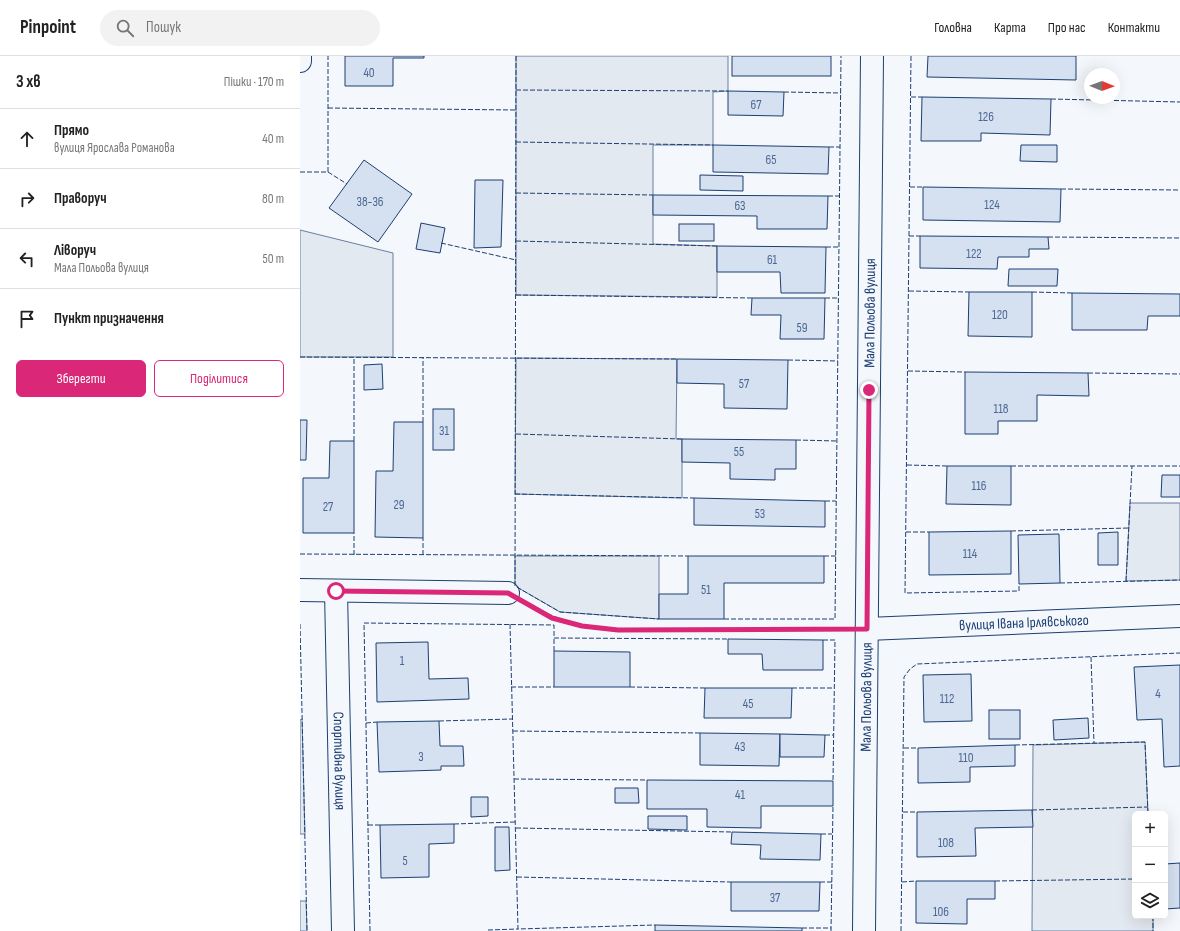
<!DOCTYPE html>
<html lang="uk">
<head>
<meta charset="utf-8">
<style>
  body { margin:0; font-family:"Sofia Sans Condensed",sans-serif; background:#f2f2f2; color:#222 }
  .controls { position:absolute; right:12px; bottom:12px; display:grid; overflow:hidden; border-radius:6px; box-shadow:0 4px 16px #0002 }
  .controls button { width:36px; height:36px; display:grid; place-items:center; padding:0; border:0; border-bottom:1px solid #e0e0e0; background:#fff; color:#222; font:20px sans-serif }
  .compass { position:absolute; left:784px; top:12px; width:36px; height:36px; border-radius:50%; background:#fff; box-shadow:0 4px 16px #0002; rotate:91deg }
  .stop { position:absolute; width:12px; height:12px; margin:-9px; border:3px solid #db2777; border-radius:50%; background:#fff }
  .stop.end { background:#db2777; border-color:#fff; box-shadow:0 1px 4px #0008 }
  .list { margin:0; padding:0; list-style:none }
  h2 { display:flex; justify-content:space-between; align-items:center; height:52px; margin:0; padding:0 16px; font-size:17px }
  h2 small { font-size:13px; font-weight:400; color:#767676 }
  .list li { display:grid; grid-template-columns:26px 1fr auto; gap:12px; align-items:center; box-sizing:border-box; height:60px; padding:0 16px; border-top:1px solid #e0e0e0 }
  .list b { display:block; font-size:15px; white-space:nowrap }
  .list p { margin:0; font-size:13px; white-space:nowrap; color:#767676 }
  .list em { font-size:13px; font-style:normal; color:#767676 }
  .actions { display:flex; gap:8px; padding:12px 16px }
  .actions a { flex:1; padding:9px 0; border:1px solid #db2777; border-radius:6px; text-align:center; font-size:14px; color:#db2777 }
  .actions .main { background:#db2777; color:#fff }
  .icon { flex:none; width:22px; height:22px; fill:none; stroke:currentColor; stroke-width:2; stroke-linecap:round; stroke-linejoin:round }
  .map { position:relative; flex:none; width:880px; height:875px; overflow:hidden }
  header { display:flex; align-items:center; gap:24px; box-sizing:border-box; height:56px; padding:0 20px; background:#fff; border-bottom:1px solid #e0e0e0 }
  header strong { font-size:19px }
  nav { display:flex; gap:22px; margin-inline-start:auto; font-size:14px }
  .search { width:280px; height:36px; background:#f2f2f2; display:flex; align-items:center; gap:10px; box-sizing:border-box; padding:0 14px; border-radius:22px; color:#767676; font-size:15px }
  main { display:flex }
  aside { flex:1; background:#fff }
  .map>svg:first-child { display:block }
  .green { fill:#e3e9f0; stroke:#687fa3 }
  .building { fill:#d5e0f0; stroke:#1d3f73 }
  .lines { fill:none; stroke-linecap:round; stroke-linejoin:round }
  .minor-casing { stroke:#1d3f73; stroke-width:24 }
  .tertiary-casing { stroke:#1d3f73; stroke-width:24 }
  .path { stroke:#5e769c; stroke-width:2.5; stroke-dasharray:3 2; stroke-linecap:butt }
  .minor { stroke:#f4f7fb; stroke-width:22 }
  .tertiary { stroke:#f4f7fb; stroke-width:22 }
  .fence { stroke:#1d3f73; stroke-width:1; stroke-dasharray:5 2; stroke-linecap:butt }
  .route { stroke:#db2777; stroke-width:5 }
  .labels { text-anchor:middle; stroke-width:3; stroke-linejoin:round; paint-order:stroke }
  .number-label { font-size:13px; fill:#4b6792 }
  .street-label { font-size:15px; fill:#1d3f73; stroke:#f4f7fb }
</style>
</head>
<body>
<header>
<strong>Pinpoint</strong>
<div class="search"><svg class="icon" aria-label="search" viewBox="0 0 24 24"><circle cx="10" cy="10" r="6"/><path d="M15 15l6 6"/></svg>Пошук</div>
<nav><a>Головна</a><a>Карта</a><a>Про нас</a><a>Контакти</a></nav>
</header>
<main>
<aside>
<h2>3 хв<small>Пішки · 170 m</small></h2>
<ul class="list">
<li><svg class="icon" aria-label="ahead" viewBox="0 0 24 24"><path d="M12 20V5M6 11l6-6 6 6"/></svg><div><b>Прямо</b><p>вулиця Ярослава Романова</p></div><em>40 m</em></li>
<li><svg class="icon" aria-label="right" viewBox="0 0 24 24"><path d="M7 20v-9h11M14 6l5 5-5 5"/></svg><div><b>Праворуч</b></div><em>80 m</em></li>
<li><svg class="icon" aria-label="left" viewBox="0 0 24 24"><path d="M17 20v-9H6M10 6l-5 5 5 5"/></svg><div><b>Ліворуч</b><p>Мала Польова вулиця</p></div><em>50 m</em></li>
<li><svg class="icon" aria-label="arrive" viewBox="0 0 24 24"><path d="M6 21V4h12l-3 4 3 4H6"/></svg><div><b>Пункт призначення</b></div></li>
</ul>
<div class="actions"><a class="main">Зберегти</a><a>Поділитися</a></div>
</aside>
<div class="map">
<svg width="880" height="875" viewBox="0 0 880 875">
  <rect width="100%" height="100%" fill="#f4f7fb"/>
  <g class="green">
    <polygon points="216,0 428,0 428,35 413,36 413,89 353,89 353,188 417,190 417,241 216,239"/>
    <polygon points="0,174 93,197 93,301 0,301"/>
    <polygon points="216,302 377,303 376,383 382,383 382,442 215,438"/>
    <polygon points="830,447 880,447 880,524 826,525"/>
    <polygon points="215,500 359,500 359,563 260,556 215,530"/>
    <polygon points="2,663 5,778 0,778 0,664"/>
    <polygon points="845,686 848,758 835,758 835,860 853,860 853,875 732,875 733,689"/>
    <polygon points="0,845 6,845 7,875 0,875"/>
  </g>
  <g class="building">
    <polygon points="45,0 124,0 124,2 93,2 93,30 45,30"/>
    <rect x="432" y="0" width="99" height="20"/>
    <polygon points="628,0 776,0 776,24 627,21"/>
    <polygon points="428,35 484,36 483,60 428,59"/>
    <polygon points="622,41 751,43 750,79 681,77 681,85 621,85"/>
    <polygon points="413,89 529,91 528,118 413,116"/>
    <polygon points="721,89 757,89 757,106 720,105"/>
    <polygon points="64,104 112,138 78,186 29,152"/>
    <polygon points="400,119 443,120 443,135 400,134"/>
    <polygon points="175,124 203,124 201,191 174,192"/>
    <polygon points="623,131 761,133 760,166 623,164"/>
    <polygon points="353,139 528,140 527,173 457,173 457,160 353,159"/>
    <polygon points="121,167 145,172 140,197 116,193"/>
    <rect x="379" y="168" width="35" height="17"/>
    <polygon points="620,180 748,181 749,193 729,193 729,201 698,201 697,213 620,212"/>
    <polygon points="417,190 526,191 525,237 481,237 480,216 417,216"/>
    <polygon points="709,213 758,213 757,230 708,230"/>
    <polygon points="669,236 732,236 732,281 668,280"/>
    <polygon points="772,237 880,238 880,260 848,260 847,274 772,274"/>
    <polygon points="452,242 525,242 524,283 480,283 481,259 451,259"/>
    <polygon points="377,303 488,304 487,353 424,352 424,328 377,327"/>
    <polygon points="82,308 83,333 64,334 64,309"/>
    <polygon points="665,316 788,317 789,340 737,339 737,365 698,365 698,378 665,378"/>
    <rect x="133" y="353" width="21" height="41"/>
    <polygon points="0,364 7,364 6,404 0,404"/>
    <polygon points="94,366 123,366 123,482 75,481 76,415 93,415"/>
    <polygon points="382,383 496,384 496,413 475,413 475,424 430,423 430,407 382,406"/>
    <polygon points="30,385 54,385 54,477 3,477 3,422 29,422"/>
    <polygon points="647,410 711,410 711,449 646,448"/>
    <polygon points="862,419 880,419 880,441 861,441"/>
    <polygon points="394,442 525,445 525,471 394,469"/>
    <polygon points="711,475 711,518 629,519 629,476"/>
    <polygon points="818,476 818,509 798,509 798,477"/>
    <polygon points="759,478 760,527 719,528 718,479"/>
    <polygon points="388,500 524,500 524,527 424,527 424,563 359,563 359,538 388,538"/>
    <polygon points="428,583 523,584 523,614 463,614 462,598 428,598"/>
    <polygon points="128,586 129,623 168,622 169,643 77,646 76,587"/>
    <polygon points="254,595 330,596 330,631 254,631"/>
    <polygon points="880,609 880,710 864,711 862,663 837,664 834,611"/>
    <polygon points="671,618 672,665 624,666 623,619"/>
    <polygon points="405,632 492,632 491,662 404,662"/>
    <rect x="689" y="654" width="31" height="29"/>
    <polygon points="788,662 789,682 754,684 753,664"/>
    <polygon points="139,665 140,690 163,690 164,710 141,710 141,714 79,716 77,666"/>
    <polygon points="400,677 480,678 479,710 400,709"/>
    <polygon points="480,678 525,679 524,701 480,701"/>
    <polygon points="715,689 715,710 670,711 670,726 618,727 618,692"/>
    <polygon points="347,724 533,725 533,750 461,750 461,772 407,771 407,753 347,753"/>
    <polygon points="315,732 338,732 339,747 315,747"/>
    <polygon points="171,741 188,741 188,760 171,761"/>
    <polygon points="732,754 733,771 675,772 676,800 617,801 617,756"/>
    <polygon points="348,760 387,760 387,774 348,773"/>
    <polygon points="154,768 154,787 129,788 129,821 81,822 80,769"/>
    <polygon points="195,771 209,771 210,814 195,815"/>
    <polygon points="432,776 521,778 520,804 460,803 461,789 431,788"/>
    <polygon points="880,807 880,852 865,853 865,808"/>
    <polygon points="616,825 695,825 695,843 667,843 667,868 616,867"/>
    <polygon points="431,826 520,826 519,855 431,855"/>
    <polygon points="355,869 502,872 502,875 355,875"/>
  </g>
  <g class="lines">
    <g class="minor-casing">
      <g id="minor">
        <polyline points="0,5 0,0"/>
        <polyline points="0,534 208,537"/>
        <path id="s1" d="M36,535L43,875"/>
        <path id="s2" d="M567,573L880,560"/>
      </g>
    </g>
    <g class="tertiary-casing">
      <g id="tertiary">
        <path id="s3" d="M564,875L572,0"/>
      </g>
    </g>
    <path class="path" d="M231,550C261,567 285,571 318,574L540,573"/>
    <use href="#minor" class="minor"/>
    <use href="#tertiary" class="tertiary"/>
    <g class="fence">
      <polyline points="216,0 215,530 260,556 359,563"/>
      <polyline points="611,0 605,537 719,535 719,528"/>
      <polyline points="216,34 428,35"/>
      <polyline points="484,36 541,37"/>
      <polyline points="611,41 622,41"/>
      <polyline points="751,43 880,46"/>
      <polyline points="28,52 216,54"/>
      <polyline points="216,86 413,89"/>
      <polyline points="529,91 540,91"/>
      <polyline points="0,116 28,116 28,0"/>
      <polyline points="28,116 47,128"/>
      <polyline points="610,131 623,131"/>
      <polyline points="761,133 880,134"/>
      <polyline points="216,137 353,139"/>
      <polyline points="528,140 540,140"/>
      <polyline points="609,180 620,180"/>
      <polyline points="748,181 880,182"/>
      <polyline points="216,185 417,190"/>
      <polyline points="141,187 216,204"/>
      <polyline points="526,191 540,191"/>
      <polyline points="609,235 669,236"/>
      <polyline points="732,236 772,237"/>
      <polyline points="216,239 452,242"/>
      <polyline points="525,242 539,242"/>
      <polyline points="0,301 377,303"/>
      <polyline points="488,304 538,305"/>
      <polyline points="608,315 665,316"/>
      <polyline points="788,317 880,318"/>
      <polyline points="123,366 123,301"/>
      <polyline points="216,378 382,383"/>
      <polyline points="496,384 537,385"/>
      <polyline points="54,385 54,301"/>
      <polyline points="607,409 647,410"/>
      <polyline points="711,410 880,410"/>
      <polyline points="215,438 394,442"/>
      <polyline points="525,445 536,445"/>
      <polyline points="711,475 829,472"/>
      <polyline points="606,476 629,476"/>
      <polyline points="0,498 388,500"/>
      <polyline points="54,499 54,477"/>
      <polyline points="123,499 123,482"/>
      <polyline points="524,500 536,500"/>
      <polyline points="826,525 832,410"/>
      <polyline points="760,527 880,524"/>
      <polyline points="424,563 535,563 541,0"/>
      <polyline points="0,568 7,875"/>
      <polyline points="210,568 218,873 355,869"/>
      <polyline points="523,584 535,584 533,725"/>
      <polyline points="254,595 254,582"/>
      <polyline points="791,601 794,687"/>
      <polyline points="211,631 254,631"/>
      <polyline points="330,631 405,632"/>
      <polyline points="492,632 534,632"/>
      <polyline points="139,665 212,663"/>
      <polyline points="66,667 77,666"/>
      <polyline points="213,675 400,677"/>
      <polyline points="525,679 533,679"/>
      <polyline points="715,689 845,686 848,758"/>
      <polyline points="604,692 618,692"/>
      <polyline points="214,723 347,724"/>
      <polyline points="732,754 848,751"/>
      <polyline points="603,756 617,756"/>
      <polyline points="154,768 215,766"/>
      <polyline points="68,769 80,769"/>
      <polyline points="216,772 432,776"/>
      <polyline points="521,778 532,778"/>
      <polyline points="217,821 431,826"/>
      <polyline points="695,825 835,823"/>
      <polyline points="520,826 532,826"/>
      <polyline points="602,826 616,825"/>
      <polyline points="853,860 853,875"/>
      <polyline points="502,872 531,872"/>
      <polyline points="188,874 218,873"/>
      <polyline points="70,875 64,567 254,569 254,582 428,583"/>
      <polyline points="531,875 533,750"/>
      <polyline points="601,875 604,621 610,613 617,608 880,597"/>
    </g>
  </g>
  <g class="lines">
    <polyline class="route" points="36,535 208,537 252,562 282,570 318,574 567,573 569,334"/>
  </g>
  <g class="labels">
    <g class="number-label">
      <text x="69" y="21">40</text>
      <text x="456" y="53">67</text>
      <text x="686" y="65">126</text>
      <text x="471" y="108">65</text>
      <text x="70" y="150">38-36</text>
      <text x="692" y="153">124</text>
      <text x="440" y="154">63</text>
      <text x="674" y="202">122</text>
      <text x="472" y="208">61</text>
      <text x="700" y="263">120</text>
      <text x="502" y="276">59</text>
      <text x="444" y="332">57</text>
      <text x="701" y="357">118</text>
      <text x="144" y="379">31</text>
      <text x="439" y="400">55</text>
      <text x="679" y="434">116</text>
      <text x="99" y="453">29</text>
      <text x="28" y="455">27</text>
      <text x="460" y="462">53</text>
      <text x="670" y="502">114</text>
      <text x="406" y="538">51</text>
      <text x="102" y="609">1</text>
      <text x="858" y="642">4</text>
      <text x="647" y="647">112</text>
      <text x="448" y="652">45</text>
      <text x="440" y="695">43</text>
      <text x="121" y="705">3</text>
      <text x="666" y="706">110</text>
      <text x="440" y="743">41</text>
      <text x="646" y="791">108</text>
      <text x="105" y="809">5</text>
      <text x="475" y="846">37</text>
      <text x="641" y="860">106</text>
    </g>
    <g class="street-label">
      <text dy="5" stroke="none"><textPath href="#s3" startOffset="618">Мала Польова вулиця</textPath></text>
      <text dy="5" stroke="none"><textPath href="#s2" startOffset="157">вулиця Івана Ірлявського</textPath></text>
      <text dy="5" stroke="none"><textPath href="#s3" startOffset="234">Мала Польова вулиця</textPath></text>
      <text dy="5" stroke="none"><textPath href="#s1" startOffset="170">Спортивна вулиця</textPath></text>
    </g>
  </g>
</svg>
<div class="controls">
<button>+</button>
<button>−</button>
<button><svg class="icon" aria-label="layers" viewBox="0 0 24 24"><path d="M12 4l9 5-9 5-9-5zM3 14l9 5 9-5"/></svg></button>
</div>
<svg class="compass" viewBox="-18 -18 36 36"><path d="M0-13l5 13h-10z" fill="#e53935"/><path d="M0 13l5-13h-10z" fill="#767676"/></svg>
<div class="stop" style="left:36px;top:535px"></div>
<div class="stop end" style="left:569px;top:334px"></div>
</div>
</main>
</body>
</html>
